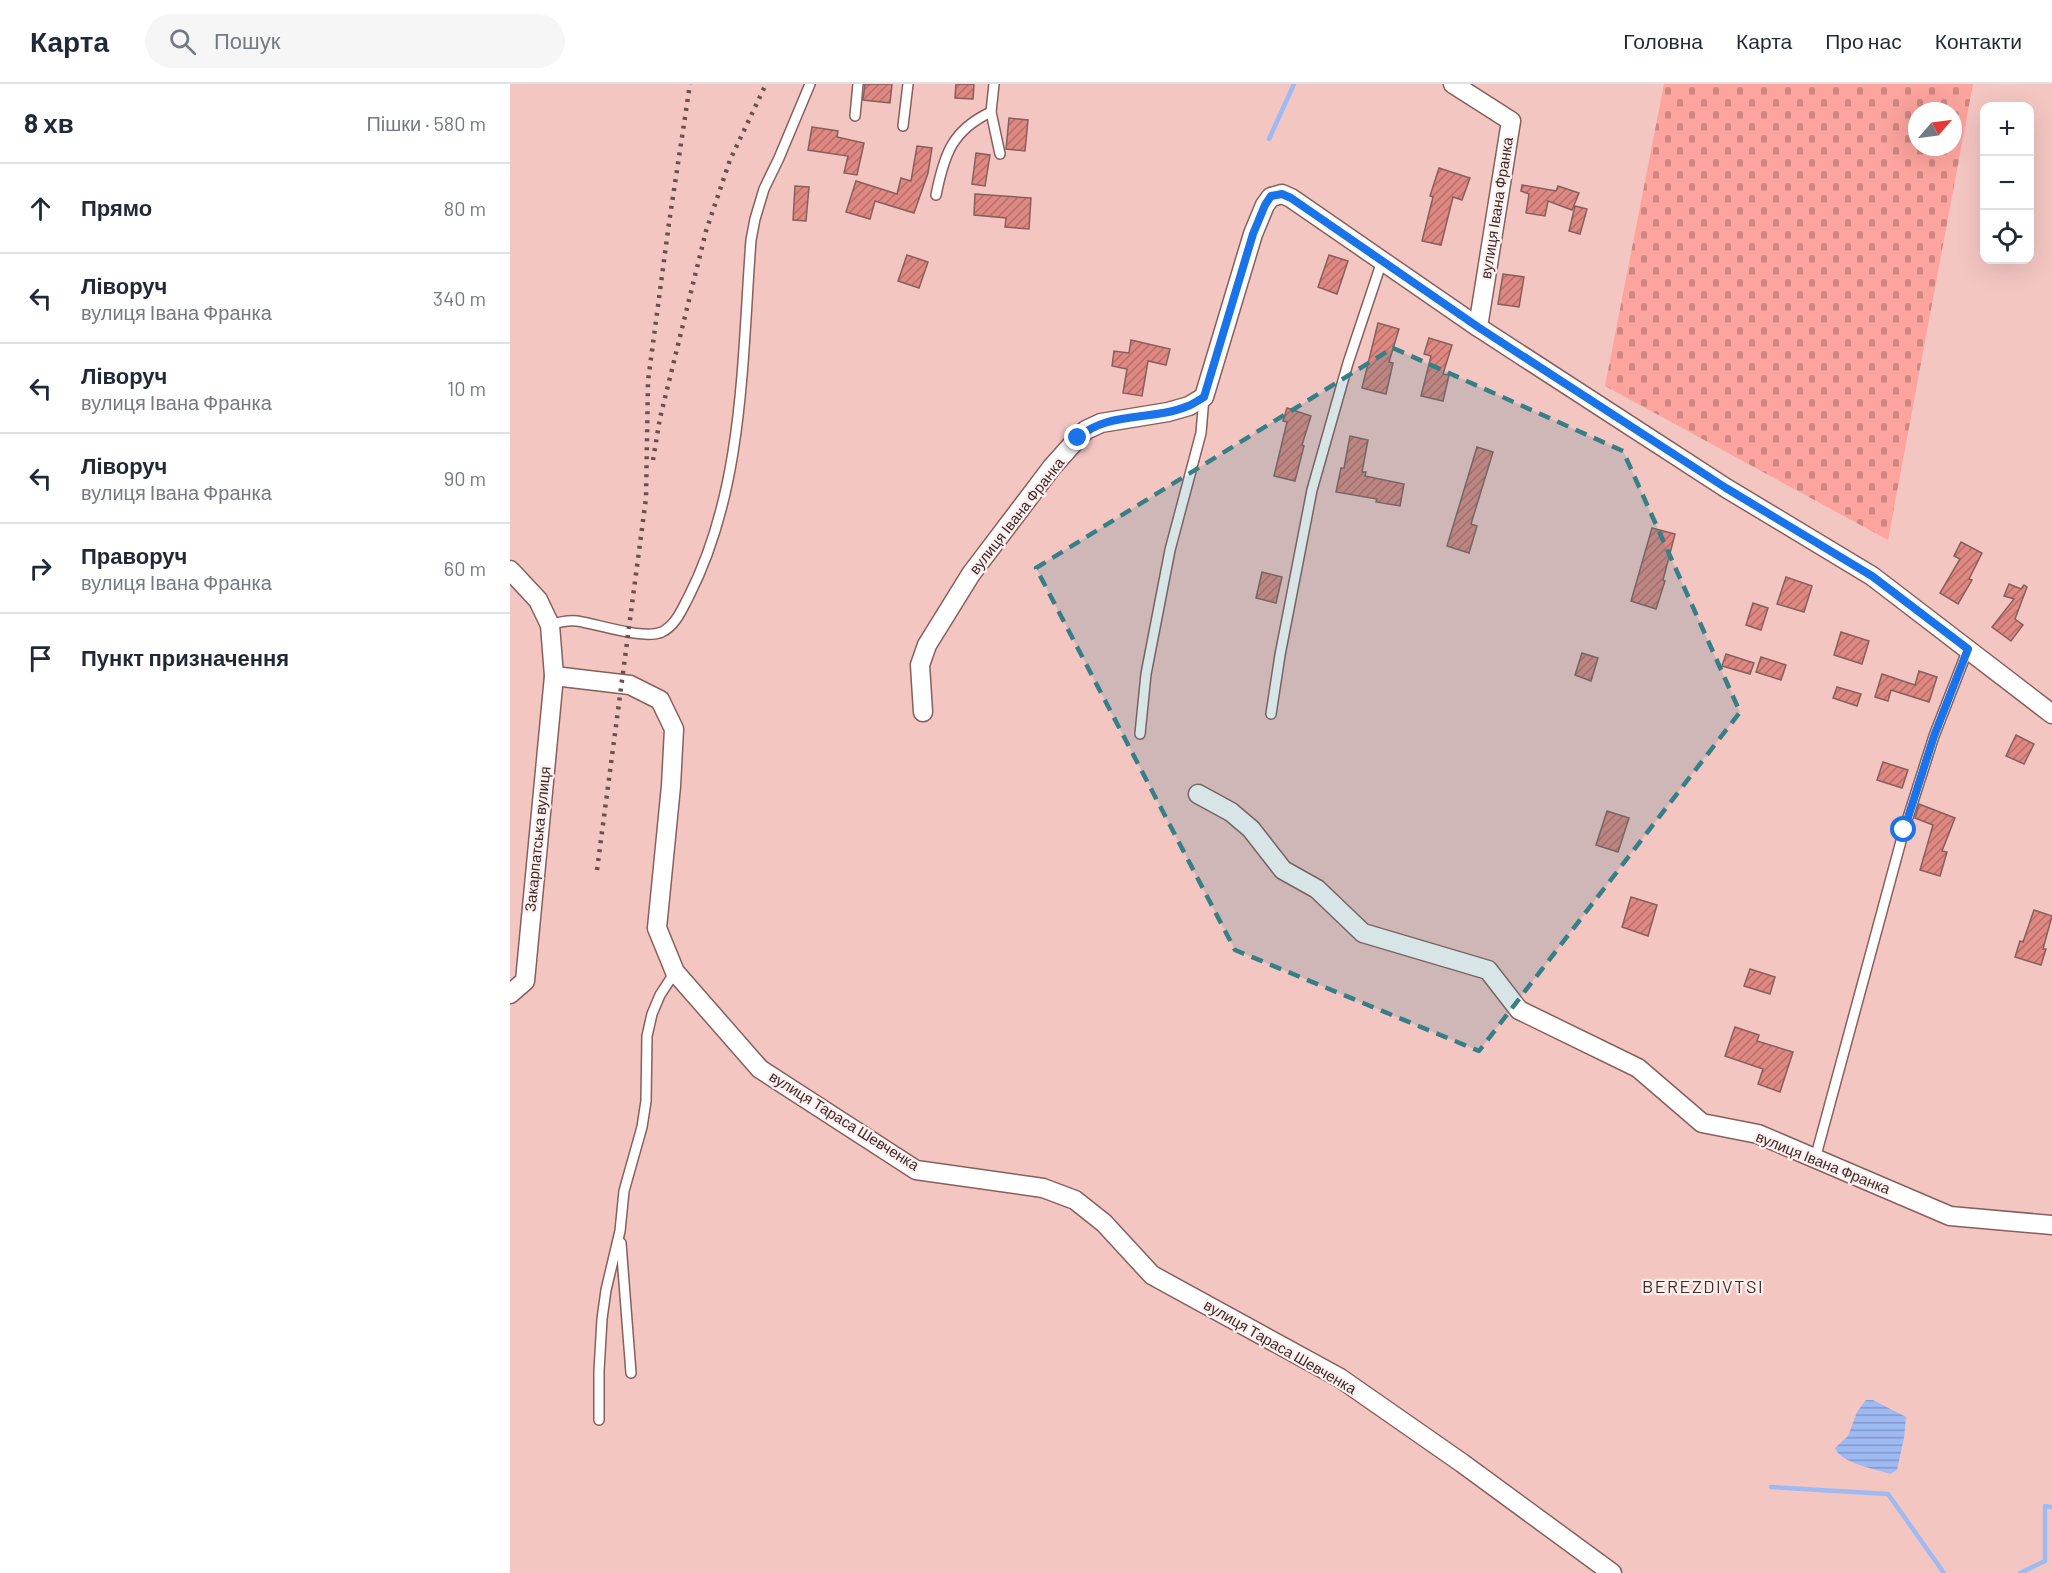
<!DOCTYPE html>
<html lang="uk">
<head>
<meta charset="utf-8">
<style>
  body { margin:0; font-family:Barlow,sans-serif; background:#f6f6f7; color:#1f2937 }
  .controls { position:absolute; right:18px; top:18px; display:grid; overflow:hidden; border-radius:12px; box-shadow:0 6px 24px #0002 }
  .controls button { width:54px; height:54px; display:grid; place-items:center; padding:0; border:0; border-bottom:2px solid #e0e1e3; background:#fff; color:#1f2937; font:30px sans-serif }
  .compass { position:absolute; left:1398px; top:18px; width:54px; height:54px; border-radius:50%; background:#fff; box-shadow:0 6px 24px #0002; rotate:62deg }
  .stop { position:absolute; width:18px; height:18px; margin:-14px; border:4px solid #1a73e8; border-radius:50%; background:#fff }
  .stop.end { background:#1a73e8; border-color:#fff; box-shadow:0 2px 6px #0008 }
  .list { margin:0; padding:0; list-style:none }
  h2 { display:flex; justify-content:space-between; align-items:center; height:78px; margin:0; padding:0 24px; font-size:26px }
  h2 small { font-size:20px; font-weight:400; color:#747a83 }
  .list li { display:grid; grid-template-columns:39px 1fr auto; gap:18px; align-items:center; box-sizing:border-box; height:90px; padding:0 24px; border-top:2px solid #e0e1e3 }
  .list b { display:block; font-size:22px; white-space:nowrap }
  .list p { margin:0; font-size:20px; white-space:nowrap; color:#747a83 }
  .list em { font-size:20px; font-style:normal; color:#747a83 }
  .icon { flex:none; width:33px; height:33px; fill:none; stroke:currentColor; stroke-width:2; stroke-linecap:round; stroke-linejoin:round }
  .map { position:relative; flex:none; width:1542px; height:1489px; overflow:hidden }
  header { display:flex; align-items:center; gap:36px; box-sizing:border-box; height:84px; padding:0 30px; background:#fff; border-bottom:2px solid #e0e1e3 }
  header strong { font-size:28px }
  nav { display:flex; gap:33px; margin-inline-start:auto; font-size:21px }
  .search { width:420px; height:54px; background:#f6f6f7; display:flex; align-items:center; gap:15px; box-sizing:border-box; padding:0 21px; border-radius:33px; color:#747a83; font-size:22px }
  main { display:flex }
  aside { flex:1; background:#fff }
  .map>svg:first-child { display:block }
  .cemetery { fill:url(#cemetery-stones); fill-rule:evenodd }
  .water { fill:url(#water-rules) }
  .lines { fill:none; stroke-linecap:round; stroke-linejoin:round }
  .stream { stroke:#9ebaf3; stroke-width:4.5 }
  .building { fill:url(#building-hatch); stroke:#875f5c; stroke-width:1.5 }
  .service-casing { stroke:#875f5c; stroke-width:12 }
  .minor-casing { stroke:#875f5c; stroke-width:21 }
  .service { stroke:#fff; stroke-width:9 }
  .minor { stroke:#fff; stroke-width:18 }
  .rail { stroke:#69504e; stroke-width:4.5; stroke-dasharray:3 6; stroke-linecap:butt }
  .route { stroke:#1a73e8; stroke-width:8 }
  .marked { fill:#377f86; fill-opacity:0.2; stroke:#377f86; stroke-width:4.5; stroke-dasharray:12 8; stroke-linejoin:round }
  .labels { text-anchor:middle; stroke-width:4.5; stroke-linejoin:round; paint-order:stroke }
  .street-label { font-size:15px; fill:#3e2c2b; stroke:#fef0ef }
  .quarter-label { font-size:18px; letter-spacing:1.5px; fill:#3e2c2b; stroke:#fef0ef }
</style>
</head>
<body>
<header>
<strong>Карта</strong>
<div class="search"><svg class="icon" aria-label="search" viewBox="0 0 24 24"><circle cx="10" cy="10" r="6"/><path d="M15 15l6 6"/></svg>Пошук</div>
<nav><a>Головна</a><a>Карта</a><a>Про нас</a><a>Контакти</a></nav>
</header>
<main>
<aside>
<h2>8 хв<small>Пішки · 580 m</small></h2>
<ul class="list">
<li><svg class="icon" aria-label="ahead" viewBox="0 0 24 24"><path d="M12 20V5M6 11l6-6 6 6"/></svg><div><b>Прямо</b></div><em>80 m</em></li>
<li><svg class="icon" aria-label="left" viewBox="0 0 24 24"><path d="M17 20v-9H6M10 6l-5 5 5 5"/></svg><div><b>Ліворуч</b><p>вулиця Івана Франка</p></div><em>340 m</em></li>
<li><svg class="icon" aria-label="left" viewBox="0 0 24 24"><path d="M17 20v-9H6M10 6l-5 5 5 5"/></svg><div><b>Ліворуч</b><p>вулиця Івана Франка</p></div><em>10 m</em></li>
<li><svg class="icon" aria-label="left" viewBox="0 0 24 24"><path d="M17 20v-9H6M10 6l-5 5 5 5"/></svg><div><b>Ліворуч</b><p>вулиця Івана Франка</p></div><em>90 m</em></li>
<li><svg class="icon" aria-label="right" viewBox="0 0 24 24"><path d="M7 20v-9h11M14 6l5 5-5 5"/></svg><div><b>Праворуч</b><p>вулиця Івана Франка</p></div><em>60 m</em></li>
<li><svg class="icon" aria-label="arrive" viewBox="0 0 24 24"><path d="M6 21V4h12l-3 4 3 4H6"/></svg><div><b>Пункт призначення</b></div></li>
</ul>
</aside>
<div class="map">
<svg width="1542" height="1489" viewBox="0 0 1542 1489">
  <defs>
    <pattern id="cemetery-stones" width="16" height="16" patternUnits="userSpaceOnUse" patternTransform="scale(1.5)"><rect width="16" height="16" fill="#fca49d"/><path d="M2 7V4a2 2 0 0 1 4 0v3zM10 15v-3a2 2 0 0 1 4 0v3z" fill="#cd8680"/></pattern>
    <pattern id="water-rules" width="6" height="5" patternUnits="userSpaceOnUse" patternTransform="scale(1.5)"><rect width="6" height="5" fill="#9ebaf3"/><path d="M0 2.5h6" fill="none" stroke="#8297c5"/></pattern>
    <pattern id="building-hatch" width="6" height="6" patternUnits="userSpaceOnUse" patternTransform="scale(1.5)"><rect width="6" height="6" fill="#df8781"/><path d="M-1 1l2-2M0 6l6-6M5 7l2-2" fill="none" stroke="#b66f6a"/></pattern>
  </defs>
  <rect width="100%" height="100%" fill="#f4c6c2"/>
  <path class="cemetery" d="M1154,0H1463L1378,456L1095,302ZM1407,27H1443V63H1407Z"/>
  <path class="water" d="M1356,1316H1363L1396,1333L1394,1354L1387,1386L1380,1390C1366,1385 1330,1379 1325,1364L1338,1352L1347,1328Z"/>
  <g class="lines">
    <g class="stream">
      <polyline points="759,55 784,0"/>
      <polyline points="1261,1403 1378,1410 1434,1489"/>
      <polyline points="1510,1489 1535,1477 1535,1422 1542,1423"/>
    </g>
  </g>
  <g class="building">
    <polygon points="355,0 382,0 380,19 353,16"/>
    <polygon points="446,0 464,0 463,15 445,14"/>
    <polygon points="499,34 518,36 515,67 496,65"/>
    <polygon points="302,43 328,47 327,53 354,59 347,91 334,89 338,72 298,66"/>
    <polygon points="407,62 422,64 418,89 404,129 365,117 360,135 336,128 346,97 387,110 391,94 401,97"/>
    <polygon points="466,69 480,71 475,102 462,100"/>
    <polygon points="929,84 960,94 952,116 943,113 931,161 912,157 923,113 920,112"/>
    <polygon points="1012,101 1046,107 1048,102 1069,109 1062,126 1038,117 1035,132 1016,129 1019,110 1011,107"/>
    <polygon points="285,102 299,103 296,137 283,136"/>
    <polygon points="465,110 521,114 519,145 495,143 496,134 464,131"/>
    <polygon points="1065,122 1077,125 1070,150 1059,147"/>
    <polygon points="397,171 418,178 409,204 388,197"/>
    <polygon points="819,171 838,177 827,210 808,203"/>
    <polygon points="993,190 1014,193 1009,223 988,220"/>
    <polygon points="868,239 889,245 879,278 883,279 876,310 852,304"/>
    <polygon points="919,254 942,261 933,290 939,291 933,317 911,312 921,272 914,270"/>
    <polygon points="621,256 660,265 656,281 638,277 632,312 613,309 617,285 602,282 604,267 619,269"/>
    <polygon points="777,324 801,332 792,361 794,362 785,397 764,392 777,338 773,337"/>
    <polygon points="840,352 858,356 852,388 856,388 855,392 894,400 890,422 866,418 867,415 826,408 831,384 834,384"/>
    <polygon points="967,363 983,368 961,440 967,442 959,469 937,462"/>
    <polygon points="1142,444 1165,450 1153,496 1155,497 1146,525 1121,517"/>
    <polygon points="1451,458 1472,469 1459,495 1462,496 1448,520 1430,509 1450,475 1444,472"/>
    <polygon points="752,488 772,493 766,519 746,514"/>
    <polygon points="1276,493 1302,502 1294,528 1267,520"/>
    <polygon points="1499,500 1511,505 1514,501 1517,503 1505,535 1513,541 1501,557 1482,543 1504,515 1494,512"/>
    <polygon points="1243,519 1258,524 1251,546 1236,541"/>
    <polygon points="1331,548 1359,557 1352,580 1324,571"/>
    <polygon points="1072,569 1088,574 1081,597 1065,591"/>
    <polygon points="1216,570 1244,579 1240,590 1212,582"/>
    <polygon points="1251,573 1276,581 1271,596 1246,588"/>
    <polygon points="1409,587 1427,593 1419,618 1381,606 1378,617 1365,613 1372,590 1405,601"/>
    <polygon points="1327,603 1351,610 1347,622 1323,614"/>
    <polygon points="1506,651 1524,660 1514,680 1496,672"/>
    <polygon points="1373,678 1398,686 1392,704 1367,696"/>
    <polygon points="1409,720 1445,734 1432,767 1437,768 1430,792 1410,786 1423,741 1405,734"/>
    <polygon points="1097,727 1119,734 1108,768 1086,761"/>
    <polygon points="1121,813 1147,821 1138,852 1112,843"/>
    <polygon points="1524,826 1542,832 1533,865 1536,865 1531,881 1505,873 1510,857 1513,858"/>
    <polygon points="1240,885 1265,893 1260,910 1234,902"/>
    <polygon points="1225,943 1249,951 1247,957 1283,968 1270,1008 1248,1000 1253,985 1215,972"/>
  </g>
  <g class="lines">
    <g class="service-casing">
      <g id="service">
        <polyline points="484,0 481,28 490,70"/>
        <polyline points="345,32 348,0"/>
        <polyline points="393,42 398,0"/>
        <path d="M426,111C434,71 442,46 481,28"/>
        <path d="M40,541C49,538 58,536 67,537C88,540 133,556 152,548C166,541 172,525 179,512C234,404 232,275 241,156L245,135L254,105L269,74L300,0"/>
        <polyline points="761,630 770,571 802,406 838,279 872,177"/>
        <polyline points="630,650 636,590 660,466 691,349 694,313"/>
        <polyline points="1305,1075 1394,746 1424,652 1458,565"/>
        <polyline points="111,1159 121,1289"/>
        <polyline points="89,1336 89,1287 92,1235 96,1206 110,1147 114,1107 132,1043 136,1017 137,952 142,930 150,911 165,888"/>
      </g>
    </g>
    <g class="minor-casing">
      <g id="minor">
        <polyline points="943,0 1001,37 968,243"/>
        <polyline points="0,486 28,516 40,541 44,592 15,897 0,910"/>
        <polyline points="44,592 120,601 150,616 164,645 161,702 147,844 165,888 250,985 406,1086 533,1104 565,1116 594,1139 642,1191 830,1294 952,1379 1102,1489"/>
        <polyline points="413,628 410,581 417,561 461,490 542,383 568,354 576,346 591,339 658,328 679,322 694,313 743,150 755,121 761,113 772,110 781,114 968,243 1216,404 1362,492 1542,630"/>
        <polyline points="688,710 721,728 741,745 773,786 807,805 853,849 978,886 1009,926 1128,984 1192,1039 1248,1050 1440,1132 1542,1141"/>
      </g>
    </g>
    <use href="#service" class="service"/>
    <use href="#minor" class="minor"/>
    <g class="rail">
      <polyline points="143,376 150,334 196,147 220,76 256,0"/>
      <polyline points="87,786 136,414 138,297 159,139 180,0"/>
    </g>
  </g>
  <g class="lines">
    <path class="route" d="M568,354C596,327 643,337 678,322C683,320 689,316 694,313L743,150L755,121L761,112L772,110L781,114L968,243L1216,404L1362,492L1458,565L1424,652L1394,746"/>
  </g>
  <path class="marked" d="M883,264L1113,367L1230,628L969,967L725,866L526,484Z"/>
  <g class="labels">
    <g class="street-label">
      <text transform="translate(987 124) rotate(-81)" y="5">вулиця Івана Франка</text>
      <text transform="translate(507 432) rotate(-52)" y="5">вулиця Івана Франка</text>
      <text transform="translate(28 755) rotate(-84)" y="5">Закарпатська вулиця</text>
      <text transform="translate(334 1037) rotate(32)" y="5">вулиця Тараса Шевченка</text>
      <text transform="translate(1313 1079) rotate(22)" y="5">вулиця Івана Франка</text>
      <text transform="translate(770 1263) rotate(30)" y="5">вулиця Тараса Шевченка</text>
    </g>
    <g class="quarter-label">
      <text x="1193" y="1209">BEREZDIVTSI</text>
    </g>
  </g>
</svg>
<div class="controls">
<button>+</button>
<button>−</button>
<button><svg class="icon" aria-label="locate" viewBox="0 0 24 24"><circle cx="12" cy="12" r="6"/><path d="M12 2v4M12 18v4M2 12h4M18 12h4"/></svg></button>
</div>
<svg class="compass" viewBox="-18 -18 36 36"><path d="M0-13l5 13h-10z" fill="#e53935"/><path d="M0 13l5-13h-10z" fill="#747a83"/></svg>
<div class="stop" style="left:1394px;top:746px"></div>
<div class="stop end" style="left:568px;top:354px"></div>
</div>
</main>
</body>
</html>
